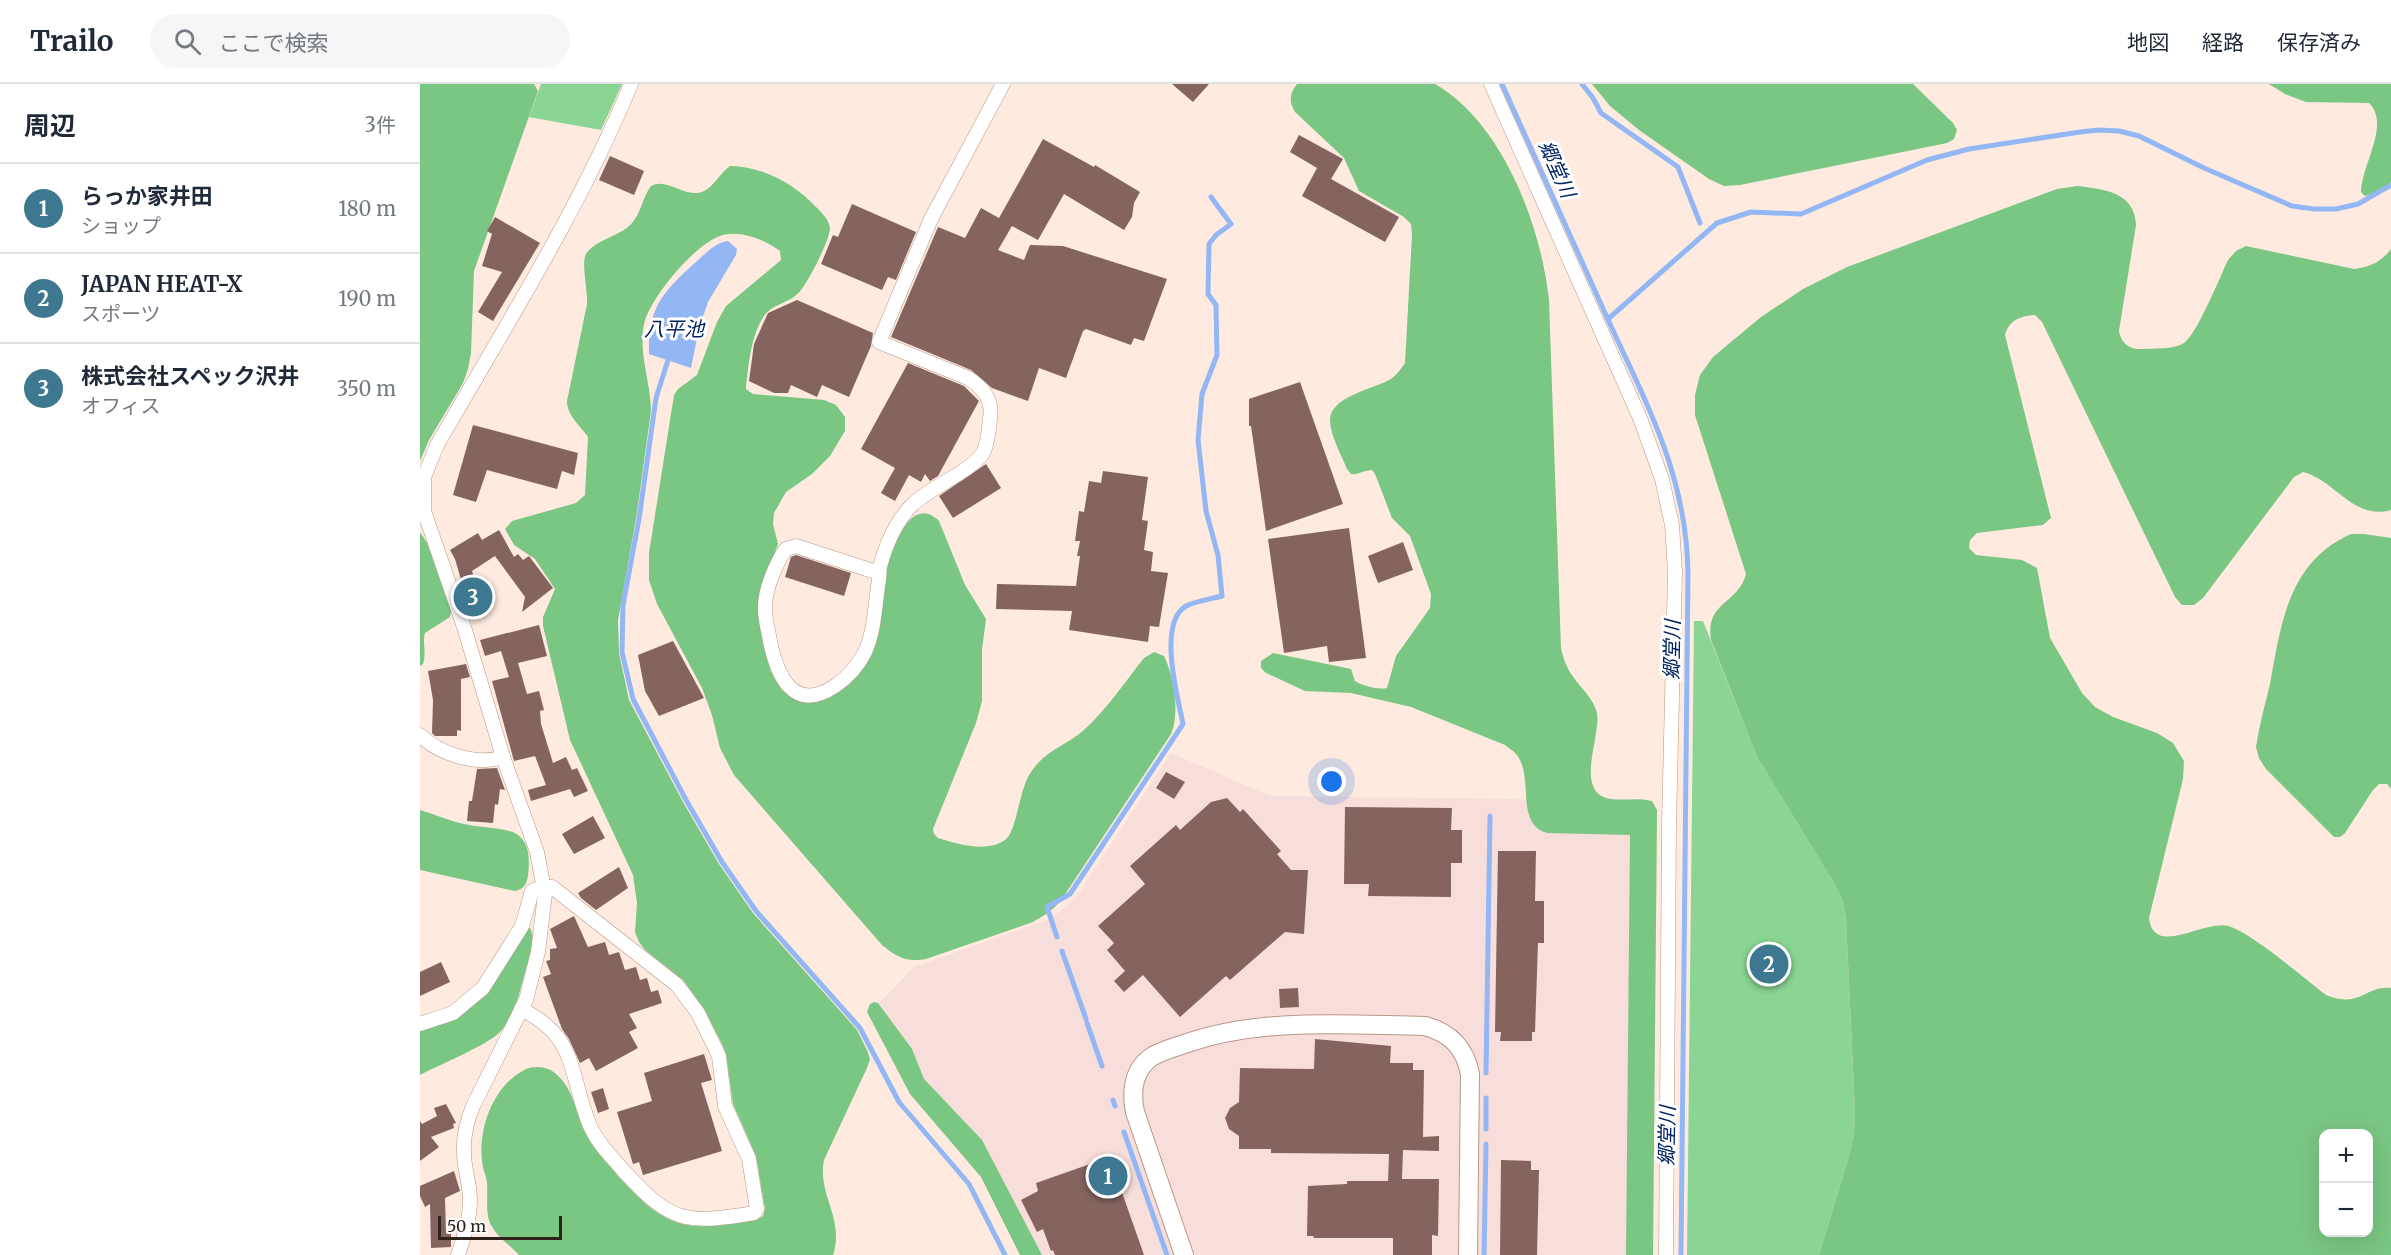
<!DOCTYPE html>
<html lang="ja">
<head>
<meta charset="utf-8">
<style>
  body { margin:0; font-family:Merriweather,"Noto Sans JP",serif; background:#f6f6f7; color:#1f2937 }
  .controls { position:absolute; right:18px; bottom:18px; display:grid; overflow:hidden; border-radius:12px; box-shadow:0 6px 24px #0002 }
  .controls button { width:54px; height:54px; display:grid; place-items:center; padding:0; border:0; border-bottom:2px solid #e0e1e3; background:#fff; color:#1f2937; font:30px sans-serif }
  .scale { position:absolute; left:18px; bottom:15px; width:124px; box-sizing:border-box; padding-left:6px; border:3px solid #2e221b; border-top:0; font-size:16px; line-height:21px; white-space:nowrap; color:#2e221b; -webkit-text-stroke:4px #fff; paint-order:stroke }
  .you { position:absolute; left:912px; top:698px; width:21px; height:21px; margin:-15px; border:4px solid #fff; border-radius:50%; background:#1a73e8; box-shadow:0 0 0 9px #1a73e833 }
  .badge { display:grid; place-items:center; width:39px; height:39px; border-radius:50%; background:#3d7890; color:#fff; font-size:20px; font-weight:700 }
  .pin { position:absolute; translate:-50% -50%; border:3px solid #fff; box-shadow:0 2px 6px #0006 }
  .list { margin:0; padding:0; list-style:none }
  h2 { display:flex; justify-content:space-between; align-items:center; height:78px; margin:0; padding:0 24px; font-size:26px }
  h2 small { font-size:20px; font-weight:400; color:#747a83 }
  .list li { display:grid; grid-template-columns:39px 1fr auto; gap:18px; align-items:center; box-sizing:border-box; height:90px; padding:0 24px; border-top:2px solid #e0e1e3 }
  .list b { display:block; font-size:22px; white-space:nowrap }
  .list p { margin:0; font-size:20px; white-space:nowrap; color:#747a83 }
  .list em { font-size:20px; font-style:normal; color:#747a83 }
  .icon { flex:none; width:33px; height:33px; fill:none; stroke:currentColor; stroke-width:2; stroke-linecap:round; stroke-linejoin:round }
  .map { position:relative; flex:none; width:1971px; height:1171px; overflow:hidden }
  header { display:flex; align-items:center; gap:36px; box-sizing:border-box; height:84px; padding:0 30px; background:#fff; border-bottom:2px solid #e0e1e3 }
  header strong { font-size:28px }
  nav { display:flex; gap:33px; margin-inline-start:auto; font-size:21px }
  .search { width:420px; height:54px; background:#f6f6f7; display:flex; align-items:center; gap:15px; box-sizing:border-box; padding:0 21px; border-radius:33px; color:#747a83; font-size:22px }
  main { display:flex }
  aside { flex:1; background:#fff }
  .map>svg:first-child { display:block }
  .industrial { fill:#f8deda }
  .green { fill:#8ad593 }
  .forest { fill:#7ac683; fill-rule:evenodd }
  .water { fill:#93b6f4 }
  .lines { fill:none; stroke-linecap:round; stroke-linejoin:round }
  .stream { stroke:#93b6f4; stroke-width:5 }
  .building { fill:#85645f }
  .street-casing { stroke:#b79887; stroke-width:15 }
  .secondary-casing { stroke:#b79887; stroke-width:20 }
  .street { stroke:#fff; stroke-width:14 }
  .secondary { stroke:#fff; stroke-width:18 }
  .labels { text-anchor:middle; stroke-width:6; stroke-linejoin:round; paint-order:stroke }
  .water-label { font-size:20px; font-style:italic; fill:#012363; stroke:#fff }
</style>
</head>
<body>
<header>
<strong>Trailo</strong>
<div class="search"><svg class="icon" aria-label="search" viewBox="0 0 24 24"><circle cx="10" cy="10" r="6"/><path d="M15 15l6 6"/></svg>ここで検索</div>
<nav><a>地図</a><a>経路</a><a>保存済み</a></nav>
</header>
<main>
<aside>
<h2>周辺<small>3件</small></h2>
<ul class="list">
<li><span class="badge">1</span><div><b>らっか家井田</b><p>ショップ</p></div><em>180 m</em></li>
<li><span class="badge">2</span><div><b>JAPAN HEAT-X</b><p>スポーツ</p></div><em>190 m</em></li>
<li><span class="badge">3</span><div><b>株式会社スペック沢井</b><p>オフィス</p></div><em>350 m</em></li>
</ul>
</aside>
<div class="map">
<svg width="1971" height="1171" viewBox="0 0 1971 1171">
  <rect width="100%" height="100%" fill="#feeadf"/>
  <polygon class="industrial" points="751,669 850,712 1232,717 1237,726 1233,1171 600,1171 561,1093 490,1010 447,924 450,920 459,919 494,883 631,835 658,811"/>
  <g class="green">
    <polygon points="121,0 202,0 181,46 109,33"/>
    <polygon points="1274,537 1283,537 1337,673 1414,799 1423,817 1426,836 1435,1027 1434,1050 1429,1072 1399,1171 1267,1171"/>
  </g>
  <g class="forest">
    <polygon points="0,0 114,0 118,7 54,187 51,269 48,285 43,299 9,356 0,377"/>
    <path d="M877,0H1015C1083,39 1121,142 1129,216L1141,565C1144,576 1147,585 1154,594C1162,605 1174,616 1177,629C1181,654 1153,709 1191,715C1205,717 1219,713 1232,717L1237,726L1233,1171H1206L1210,751L1127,749C1094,739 1115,692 1096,670C1093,666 1088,664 1085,661L991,623L931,609L885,607L846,589L841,584V577L853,569L931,585L935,597C943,602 958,606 967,604L976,572L1010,524L1011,510L990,452L972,434L955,390L952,386C944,386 939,391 931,390L927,385C921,370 911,353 910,337C909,313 953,305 969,296C976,292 980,286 985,279L992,151L991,140L984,133L939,107L924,74L875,28C869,18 869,10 877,0Z"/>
    <polygon points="1172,0 1493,0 1533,39 1537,46 1534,55 1527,59 1320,101 1304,102 1289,95 1219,46 1190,22"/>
    <path d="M1849,0H1971V98L1957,108L1945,112L1941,108C1941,82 1971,40 1949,19L1886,18L1865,10Z"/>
    <path d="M310,82C342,82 374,100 395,122C401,128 409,135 410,144C410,156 389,196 381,206C372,219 353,219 344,232C331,252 329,278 326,302V305L333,310L404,316L416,321L425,333V347L410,372L392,390L366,408L354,429L353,440L358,460L341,507L350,585L356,597L364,607L376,614L402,616L425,603L444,582C450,557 473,392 519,437L545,501L566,535L562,565V617L556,639L513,745L514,750L518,754C538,760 566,769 585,756C597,748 599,704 611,688C626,665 647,662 665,645C687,625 705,598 724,574L734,568L744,572C754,592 760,630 751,650L640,818L628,829L613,838L506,875C486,878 478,874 462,861L314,691L300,664L292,631L282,604L237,520L229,496V469L254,311L258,305L277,291L297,238L306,222L361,176L360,167C346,156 318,145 300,152C274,161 230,214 224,240C218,269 231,299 231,327L216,435L198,536L199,569L209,616L263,718L299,780L333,829L437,946L447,966L450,975L447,984L404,1076C397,1111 425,1134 413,1171H99C90,1161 77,1153 71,1141C65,1129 68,1113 67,1100C67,1094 64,1089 63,1083C56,1047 73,1001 106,985C113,982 125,982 132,987C152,1000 155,1025 164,1046C172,1064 186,1078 199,1093C248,1147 266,1148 336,1136L343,1132L345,1125L336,1072L313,1020L306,970L302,960L284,925L263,896L225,866L219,858L215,848L217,819L213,791L150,656L123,542V533L135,505L115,475L94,461L85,445L92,437L156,419L165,411L168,353C160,341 147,332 147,317L167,220C168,208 161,178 166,170C175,156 197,153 209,142C221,132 222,114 231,102C247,93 265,114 282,108C293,104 300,89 310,82Z"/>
    <path d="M1657,102C1684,105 1715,108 1716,141L1699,247C1701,259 1709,266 1722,265C1734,264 1753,266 1764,259C1777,250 1800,193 1808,176L1816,167L1826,162L1934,185C1950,183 1961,178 1971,165V426C1934,437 1915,396 1883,388L1874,393L1783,514L1774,521H1762L1755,513L1622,238L1615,231C1601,232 1589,236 1585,251L1631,434L1623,441L1557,449L1550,456L1549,464L1556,471L1602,476L1617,484L1630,554L1662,609L1675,623L1693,633L1737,649L1753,659L1764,677L1763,695L1729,834C1734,874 1783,836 1808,842C1831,848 1885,895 1906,911C1941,925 1945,901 1971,904V1171H1399L1429,1072L1434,1050L1435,1027L1426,836L1423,817L1414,799L1337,673L1291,556C1285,517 1318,521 1326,490L1275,331V311L1280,291L1293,273L1341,233L1383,205L1427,183L1637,105ZM1904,1050H1948V1148H1904Z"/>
    <path d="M0,448L7,459L31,527L30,533L5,549C2,559 7,569 3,580L0,582Z"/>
    <path d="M1931,450H1944L1971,454V705L1967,700H1959L1953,706L1925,749L1920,753H1914L1846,685L1839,674L1836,663C1839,642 1845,621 1850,600C1861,540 1868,478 1931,450Z"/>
    <path d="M0,726C15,730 29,737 44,740C79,748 115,736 108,791C107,800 104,805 95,807L0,786Z"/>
    <path d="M107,844H110C116,855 109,873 106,885C100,905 95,934 79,949C65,962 19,981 0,991V944L35,932Z"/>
    <polygon points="454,918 458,919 492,965 504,995 562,1056 622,1171 600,1171 561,1093 490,1010 447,928 450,920"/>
  </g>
  <path class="water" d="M308,157L317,165L316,171L288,218L279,244L271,284L229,270C228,222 243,208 277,177C287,168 295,159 308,157Z"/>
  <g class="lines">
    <g class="stream">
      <path d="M1082,0C1116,76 1151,153 1185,229C1225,318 1266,387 1268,488L1261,1171"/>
      <polyline points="1162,0 1173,14 1181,29 1258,83 1280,139"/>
      <polyline points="1188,235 1297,139 1331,128 1381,130 1507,76 1549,65 1660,48 1679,46 1699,47 1719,52 1784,84 1872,122 1894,125 1916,125 1938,120 1971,101"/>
      <polyline points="248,276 236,314 219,435 203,521 202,568 213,615 266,716 302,778 336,827 440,944 479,1018 549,1100 585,1171"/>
      <path d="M637,853L627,823L650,810L763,640C758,614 737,539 766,522C776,517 791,515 802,512L798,471L786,427L778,356L782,310L797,271L796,221L788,210L789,160L796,151L811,140L791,113"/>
      <polyline points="642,867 666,935"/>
      <polyline points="667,939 682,982"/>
      <polyline points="1066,989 1070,732"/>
      <polyline points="693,1016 695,1022"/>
      <polyline points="1066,1045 1066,1014"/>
      <polyline points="704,1048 747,1171"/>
      <polyline points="1064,1171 1066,1060"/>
    </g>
  </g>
  <g class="building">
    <polygon points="752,0 789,0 773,18"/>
    <polygon points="879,51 923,75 911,95 979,133 965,158 882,112 897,84 870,68"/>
    <polygon points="623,55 674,83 675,81 720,108 714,119 712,133 704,146 644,110 618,156 592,142 578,166 604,176 610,161 643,162 747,195 724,257 714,254 711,261 666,245 663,247 646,294 619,284 608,317 572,304 551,286 471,253 518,143 545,154 561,124 579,134"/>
    <polygon points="190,72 224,87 214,111 179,96"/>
    <polygon points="432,120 496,148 476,196 468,193 462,206 401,180 413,151 418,153"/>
    <polygon points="75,133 120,159 73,237 58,228 82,188 62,182 72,150 67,147"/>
    <polygon points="377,216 453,249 451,262 429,313 402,301 397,313 371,301 368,309 354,309 329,297 334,260 348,229"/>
    <polygon points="488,279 544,302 559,317 518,392 510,397 505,390 501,398 489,391 475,417 461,409 475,384 441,365"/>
    <polygon points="880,298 923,420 846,447 831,342 829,342 829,315"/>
    <polygon points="53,341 158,369 154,391 142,387 137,405 67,386 56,418 33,411"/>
    <polygon points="566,380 581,404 533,434 519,412"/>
    <polygon points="683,387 728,393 722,436 728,437 724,466 733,468 731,487 748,489 739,543 730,542 728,558 649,546 652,527 576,525 577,500 656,502 660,472 657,472 660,457 655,457 659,427 664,428 669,397 681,399"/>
    <polygon points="929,444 946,574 909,578 907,562 864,569 848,455"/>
    <polygon points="79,446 94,473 98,470 103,476 109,472 133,504 102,528 105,513 75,472 52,487 62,518 49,523 35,475 30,466 58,449 62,456"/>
    <polygon points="983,458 993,486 958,499 948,472"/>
    <polygon points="376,471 431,489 424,512 365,493 371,473"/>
    <polygon points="119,541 127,572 98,579 107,610 119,607 124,626 120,627 121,640 133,679 146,673 152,686 157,684 168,707 154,713 150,705 111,717 108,706 126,701 115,672 94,677 72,597 89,593 81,567 65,572 60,556"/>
    <polygon points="253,557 284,614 239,632 225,607 218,571"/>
    <polygon points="46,580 50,593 41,595 41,647 37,646 37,652 15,652 12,649 13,616 8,587"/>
    <polygon points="77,684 85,706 80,705 78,721 75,720 73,739 47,737 49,717 52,717 57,685"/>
    <polygon points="746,688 765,698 754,715 736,704"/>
    <polygon points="807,714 820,728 823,725 861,767 857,770 871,786 888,786 884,850 865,848 810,896 806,892 760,933 723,891 704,908 694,897 705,887 687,866 694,859 678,842 725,800 710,782 756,741 760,746 791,718"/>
    <polygon points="925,723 1032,724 1031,746 1042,746 1042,779 1031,779 1031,813 948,812 949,800 924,800"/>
    <polygon points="173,732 185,754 154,770 142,750"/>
    <polygon points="1078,767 1116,767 1115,817 1124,817 1124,859 1118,859 1115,948 1112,948 1112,957 1080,957 1081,948 1075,948"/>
    <polygon points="199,783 208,804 176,826 161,814 158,809"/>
    <polygon points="154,832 168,863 185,858 189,871 199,868 205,886 216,883 220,896 227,894 231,908 238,906 242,919 209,930 217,944 209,948 218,964 176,987 169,974 160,979 149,955 142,945 123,893 131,890 126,877 130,876 130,865 137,864 130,845"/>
    <polygon points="21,878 30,898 0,912 0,888"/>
    <polygon points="878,904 879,923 860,924 859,905"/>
    <polygon points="895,955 971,962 970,979 993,979 993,986 1004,986 1003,1053 1019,1052 1019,1067 983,1066 982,1095 1019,1095 1018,1152 1012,1151 1012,1171 973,1171 973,1154 894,1154 893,1152 887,1152 888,1102 927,1100 927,1097 968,1097 969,1070 851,1069 851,1065 819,1065 819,1052 809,1045 805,1034 810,1024 819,1018 820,984 894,985"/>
    <polygon points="284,970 292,996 281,999 302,1067 223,1091 219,1078 213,1080 197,1028 232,1017 224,989"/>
    <polygon points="183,1004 189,1025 178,1029 171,1008"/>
    <polygon points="26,1020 36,1039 33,1040 34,1044 11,1053 19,1063 0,1077 0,1037 2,1040 17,1032 14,1024"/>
    <polygon points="693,1072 703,1099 699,1100 724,1171 635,1171 633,1166 631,1167 623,1145 617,1148 601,1116 618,1107 616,1099"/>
    <polygon points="1081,1076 1111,1077 1111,1086 1119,1086 1117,1171 1080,1171"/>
    <polygon points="34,1087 40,1107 25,1114 26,1148 31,1148 31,1163 11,1164 10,1120 5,1123 0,1112 0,1102"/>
  </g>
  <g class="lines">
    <g class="street-casing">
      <g id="street">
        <polyline points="1071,0 1220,334 1242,395 1252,441 1255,488 1249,740 1246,1171"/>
        <path d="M459,489L376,462L366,465C356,479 346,503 345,521C344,533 348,545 350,557C357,591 373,630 415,602C428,593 438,582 445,568C455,547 455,519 459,496L460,483C466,460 475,439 491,422C509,403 554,387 564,367C568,357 569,346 570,335C573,316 564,304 548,294L459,258L511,135L583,0"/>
        <path d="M0,651C19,670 57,682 83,673"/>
        <path d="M0,940L33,929L63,904L102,842L112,807L124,803H132L257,901L278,929L299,972L305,1022L329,1075L337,1125L334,1129C264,1141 250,1138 202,1085C189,1070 175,1056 168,1037C149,986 156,952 101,925"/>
        <path d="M38,1171C44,1153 50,1135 50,1116C50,1099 44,1085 44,1069C43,1053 47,1037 53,1022L106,916L118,868L125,810L117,768L83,673L44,543L4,427V393L17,361C85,243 159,126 211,0"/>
      </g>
    </g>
    <g class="secondary-casing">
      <path id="secondary" d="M764,1171L715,1028C711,1008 713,987 730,974C740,967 753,964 764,960C841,933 925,941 1005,942C1031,949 1045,964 1050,990L1048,1171"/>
    </g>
    <use href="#street" class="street"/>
    <use href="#secondary" class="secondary"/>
  </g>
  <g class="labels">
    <g class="water-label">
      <text transform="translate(1137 85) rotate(66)" y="7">郷堂川</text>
      <text x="254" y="252">八平池</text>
      <text transform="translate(1252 566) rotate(-89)" y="7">郷堂川</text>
      <text transform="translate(1247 1052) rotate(-89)" y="7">郷堂川</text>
    </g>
  </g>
</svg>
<div class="controls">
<button>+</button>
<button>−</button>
</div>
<div class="scale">50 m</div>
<div class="you"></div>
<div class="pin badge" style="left:688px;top:1092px">1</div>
<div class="pin badge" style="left:1349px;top:880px">2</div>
<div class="pin badge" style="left:53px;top:513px">3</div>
</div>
</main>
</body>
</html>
